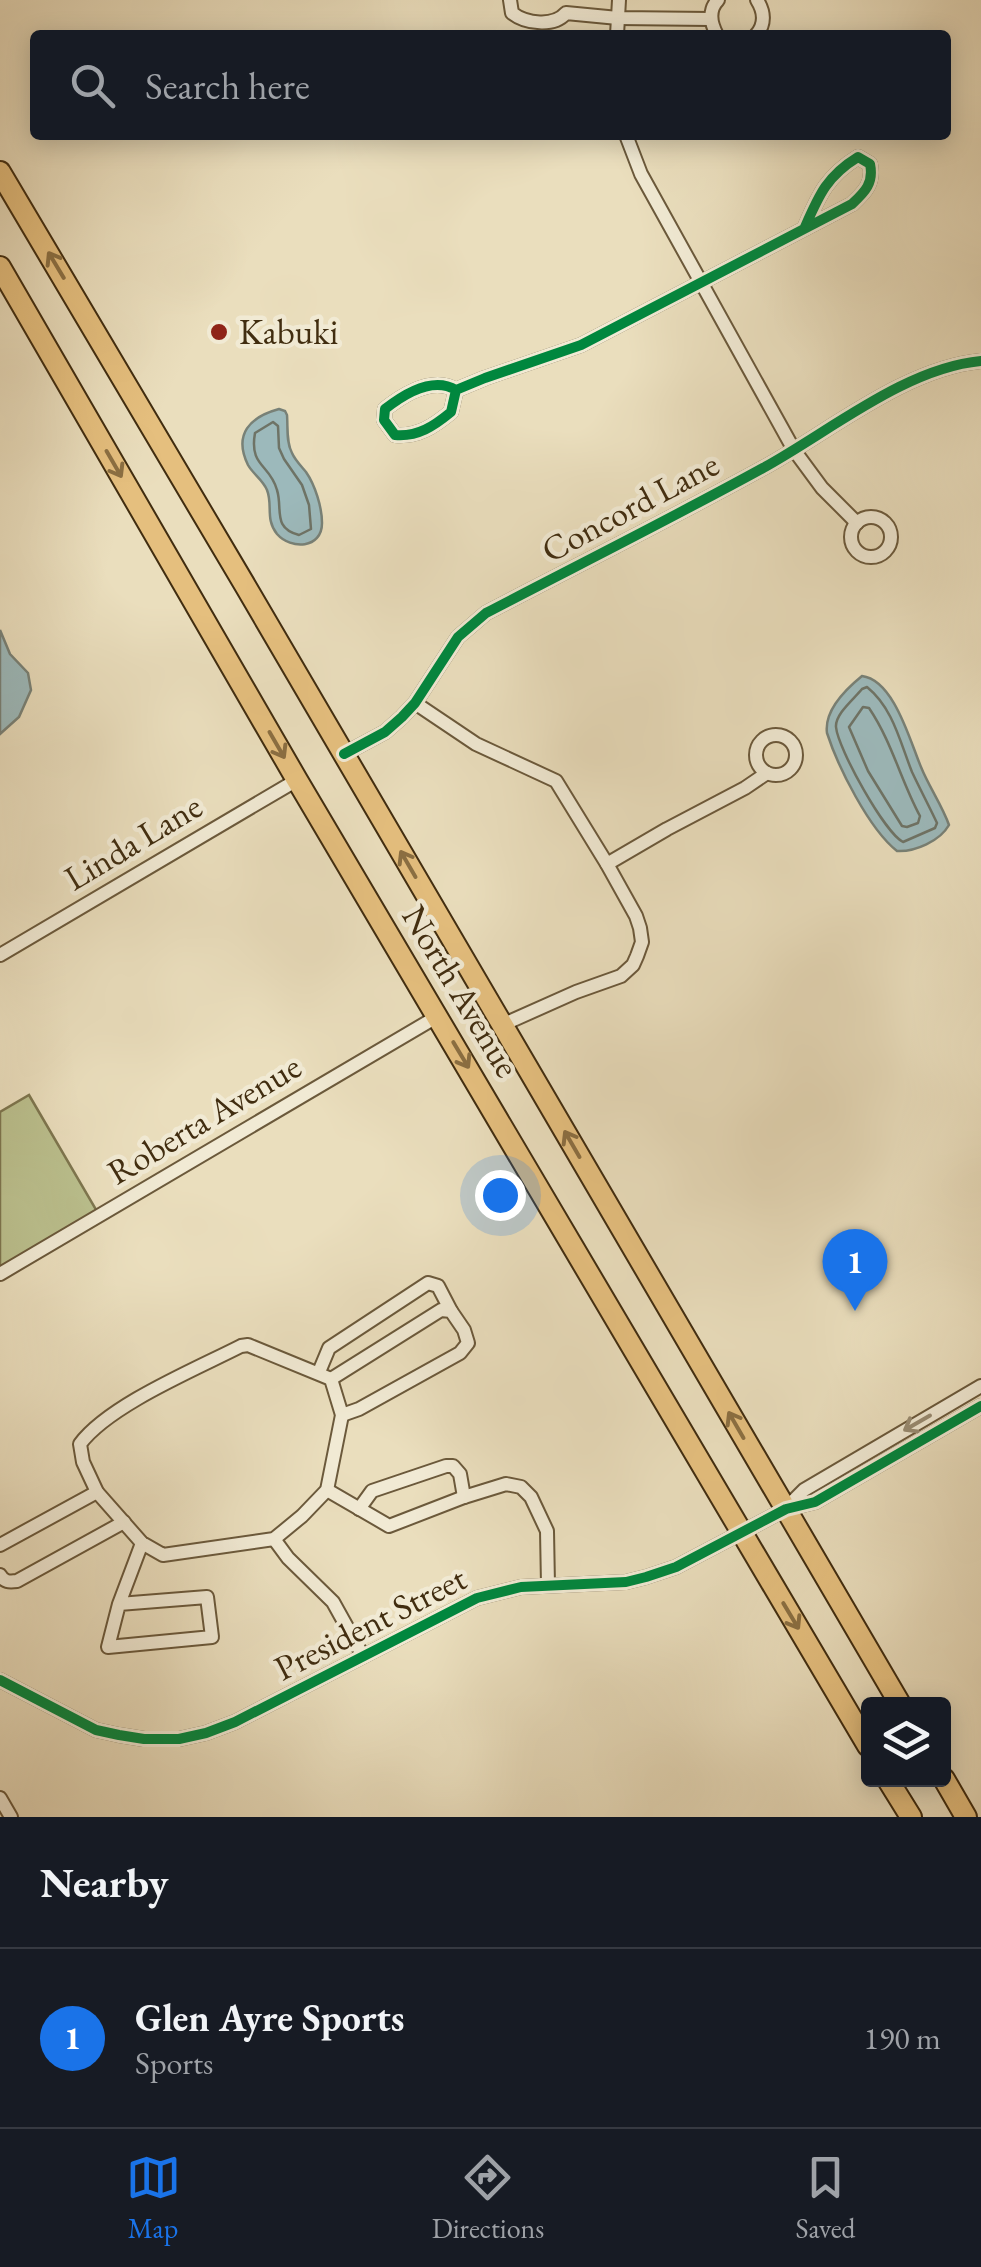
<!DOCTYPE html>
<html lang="en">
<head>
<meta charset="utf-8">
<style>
  body { margin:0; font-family:"EB Garamond",serif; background:#20242c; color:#f1f3f6 }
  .controls { position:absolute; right:30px; bottom:30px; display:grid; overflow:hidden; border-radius:10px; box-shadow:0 5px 25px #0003 }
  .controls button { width:90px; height:90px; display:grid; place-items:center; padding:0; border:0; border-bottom:2px solid #363941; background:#171b24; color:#f1f3f6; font:50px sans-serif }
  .you { position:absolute; left:500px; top:1195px; width:35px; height:35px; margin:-25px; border:8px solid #fff; border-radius:50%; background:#1a73e8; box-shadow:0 0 0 15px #1a73e833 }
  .badge { display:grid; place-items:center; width:65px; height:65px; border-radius:50%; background:#1a73e8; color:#fff; font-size:32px; font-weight:700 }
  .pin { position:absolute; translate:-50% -82px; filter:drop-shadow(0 2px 5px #0008) }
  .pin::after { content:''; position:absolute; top:52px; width:35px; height:30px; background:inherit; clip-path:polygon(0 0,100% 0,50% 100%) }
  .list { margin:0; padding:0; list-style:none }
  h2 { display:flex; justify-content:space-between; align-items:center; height:130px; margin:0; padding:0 40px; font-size:42px }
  h2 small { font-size:32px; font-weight:400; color:#9ea1a6 }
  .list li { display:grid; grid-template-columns:65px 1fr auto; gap:30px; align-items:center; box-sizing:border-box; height:180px; padding:0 40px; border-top:2px solid #363941 }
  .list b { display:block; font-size:38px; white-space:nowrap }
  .list p { margin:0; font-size:32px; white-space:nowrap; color:#9ea1a6 }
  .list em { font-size:32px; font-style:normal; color:#9ea1a6 }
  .icon { flex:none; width:55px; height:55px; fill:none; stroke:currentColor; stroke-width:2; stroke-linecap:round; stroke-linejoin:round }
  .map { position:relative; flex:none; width:981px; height:1817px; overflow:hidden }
  .search { position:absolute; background:#171b24; box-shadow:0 5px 25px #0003; left:30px; right:30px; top:30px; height:110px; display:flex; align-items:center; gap:25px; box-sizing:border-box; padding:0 35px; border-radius:10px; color:#9ea1a6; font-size:38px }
  .sheet { height:310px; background:#171b24 }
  nav { display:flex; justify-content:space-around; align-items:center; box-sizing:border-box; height:140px; border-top:2px solid #363941; background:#171b24; font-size:28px; color:#9ea1a6 }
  nav a { display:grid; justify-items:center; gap:5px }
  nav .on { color:#1a73e8 }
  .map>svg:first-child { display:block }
  .green { fill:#bbc08e; stroke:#7e764f; stroke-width:2.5 }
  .water { fill:#9cb9bb; stroke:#788177; stroke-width:2.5 }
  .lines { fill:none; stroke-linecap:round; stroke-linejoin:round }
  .shore { stroke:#6e7366; stroke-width:2.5 }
  .minor-casing { stroke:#6b593b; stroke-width:16 }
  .primary-casing { stroke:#412d10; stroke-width:24 }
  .minor { stroke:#f1ead4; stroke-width:12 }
  .primary { stroke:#e5bf7e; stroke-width:20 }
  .cycleway-casing { stroke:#f1ead4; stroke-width:16 }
  .cycleway { stroke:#00873e; stroke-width:10 }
  .oneway { stroke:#8b6f42 }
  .oneway2 { stroke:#998c72 }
  .poi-dot { fill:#8f2418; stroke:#f1ead4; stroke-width:4 }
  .labels { text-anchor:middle; stroke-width:9; stroke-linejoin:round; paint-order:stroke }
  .poi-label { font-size:35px; fill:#412d10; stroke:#f1ead4; text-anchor:start }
  .street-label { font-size:35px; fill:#412d10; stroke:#f1ead4 }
</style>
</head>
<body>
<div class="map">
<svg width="981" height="1817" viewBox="0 0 981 1817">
  <rect width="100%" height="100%" fill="#eadebd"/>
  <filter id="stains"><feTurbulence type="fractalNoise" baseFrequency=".002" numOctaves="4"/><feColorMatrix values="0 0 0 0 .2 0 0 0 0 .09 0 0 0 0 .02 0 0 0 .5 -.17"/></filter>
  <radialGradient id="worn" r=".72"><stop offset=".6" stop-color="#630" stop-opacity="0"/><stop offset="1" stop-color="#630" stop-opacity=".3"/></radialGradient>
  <polygon class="green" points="29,1095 98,1213 0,1270 0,1112"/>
  <g class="water">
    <path d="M279,409L285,411L287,415C288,427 286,442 292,453C295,460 301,466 306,472C315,485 322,507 322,523C322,549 291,550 277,534C265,519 273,505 267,490C263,480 253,474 248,465C233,434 250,417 279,409Z"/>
    <polygon points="0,630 10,654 28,673 31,690 19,717 0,734"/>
    <path d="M862,676C894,680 910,741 921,767C929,787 942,805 949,825C940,841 915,852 897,851C869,829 838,767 827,733C824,711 846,689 862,676Z"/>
  </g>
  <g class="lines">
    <g class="shore">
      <path d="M273,422L278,426L279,448L284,459L302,485L309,505L311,529L299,535C272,528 283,509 277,490C270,464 249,467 255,433Z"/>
      <path d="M867,687C893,708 900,742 912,772C920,789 929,806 937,823L935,828L903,842C885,833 838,749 836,727C835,714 854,699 862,689Z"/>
      <path d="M863,707L869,708C892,742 901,781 920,816L918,823L907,827L902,826L868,771L849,727Z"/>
    </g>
    <g class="minor-casing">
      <g id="minor">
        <path d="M510,0L512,13C526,24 554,27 566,13L618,18L710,19"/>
        <polyline points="617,35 619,0"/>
        <path d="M717,35C711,24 708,10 718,0"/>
        <path d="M756,35C766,24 764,11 757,0"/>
        <polyline points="626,135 641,174 794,450 822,488 857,523"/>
        <path d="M456,390L451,412C434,426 418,437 395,435L384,420L385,409C404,394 433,376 456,390L485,378L581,345L852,204C865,192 874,183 870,164L858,157C827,176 819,195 805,227"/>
        <circle cx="871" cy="537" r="20"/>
        <polyline points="415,703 476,744 556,781 607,864 636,916 640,928 642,942 637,956 633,965 621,976 576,992 502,1025"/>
        <circle cx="776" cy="755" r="20"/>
        <path d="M344,754L385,732L402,717L415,703L458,637L486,613C578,565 672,518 763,468C829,432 905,368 981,361"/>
        <polyline points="607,864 667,829 745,788 767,773"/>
        <polyline points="0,955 297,780"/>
        <polyline points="0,1274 438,1016"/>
        <path d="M248,1345L331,1379L342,1415L327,1490L302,1516L274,1539L163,1555L142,1543L97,1492L83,1462L80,1444C109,1405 196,1369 241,1346Z"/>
        <polyline points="319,1372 329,1348 428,1283 438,1286 451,1311"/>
        <polyline points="331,1379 441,1310 451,1311 464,1330 468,1343 460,1353 359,1409 342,1415"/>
        <polyline points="327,1490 389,1526 464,1497 506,1484 521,1487 531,1497 547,1531 548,1585"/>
        <polyline points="787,1507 804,1490 981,1386"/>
        <polyline points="359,1509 372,1491 446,1466 453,1466 460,1474 464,1497"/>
        <polyline points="274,1539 288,1558 333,1602 363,1656"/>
        <polyline points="0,1545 97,1492"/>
        <path d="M0,1575C4,1582 9,1582 17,1581L124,1522"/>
        <polyline points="119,1604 207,1597 212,1637 108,1647 119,1604 142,1543"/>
        <polyline points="0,1680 96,1730 119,1735 144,1739 179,1739 206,1733 235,1722 477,1598 521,1587 626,1582 646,1577 676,1567 786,1509 815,1502 981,1406"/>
        <polyline points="0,1798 11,1817"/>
      </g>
    </g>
    <g class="primary-casing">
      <g id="primary">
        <polyline points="0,172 246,587 900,1704"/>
        <polyline points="0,267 297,780 868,1746"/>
        <polyline points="944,1779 966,1817"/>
        <polyline points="888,1780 911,1817"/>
      </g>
    </g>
    <use href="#minor" class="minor"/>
    <use href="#primary" class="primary"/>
    <g class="cycleway-casing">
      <g id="cycleway">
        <path d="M456,390L451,412C434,426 418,437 395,435L384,420L385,409C404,394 433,376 456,390L485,378L581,345L852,204C865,192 874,183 870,164L858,157C827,176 819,195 805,227"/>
        <path d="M344,754L385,732L402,717L415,703L458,637L486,613C578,565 672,518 763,468C829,432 905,368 981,361"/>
        <polyline points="0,1680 96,1730 119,1735 144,1739 179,1739 206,1733 235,1722 477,1598 521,1587 626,1582 646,1577 676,1567 786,1509 815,1502 981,1406"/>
      </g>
    </g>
    <use href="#cycleway" class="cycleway"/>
  </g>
  <defs><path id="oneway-shaft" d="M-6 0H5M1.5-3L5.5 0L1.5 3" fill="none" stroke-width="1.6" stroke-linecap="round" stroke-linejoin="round" transform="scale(2.5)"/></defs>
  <g class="oneway">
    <use href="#oneway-shaft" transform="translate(56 265) rotate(-121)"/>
    <use href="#oneway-shaft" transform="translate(114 464) rotate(60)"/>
    <use href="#oneway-shaft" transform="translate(277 745) rotate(60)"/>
    <use href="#oneway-shaft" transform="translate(408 864) rotate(-120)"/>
    <use href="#oneway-shaft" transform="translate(461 1055) rotate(59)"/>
    <use href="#oneway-shaft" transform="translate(572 1144) rotate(-120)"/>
    <use href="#oneway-shaft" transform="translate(736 1425) rotate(-120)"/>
    <use href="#oneway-shaft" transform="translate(791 1616) rotate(59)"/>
  </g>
  <use class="oneway2" href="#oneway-shaft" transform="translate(917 1423) rotate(150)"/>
  <circle class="poi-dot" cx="219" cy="332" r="10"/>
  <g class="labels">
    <g class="poi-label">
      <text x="239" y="344">Kabuki</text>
    </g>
    <g class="street-label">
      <text transform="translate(630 507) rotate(-28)" y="12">Concord Lane</text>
      <text transform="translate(133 842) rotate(-31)" y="12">Linda Lane</text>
      <text transform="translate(461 991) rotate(59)" y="12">North Avenue</text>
      <text transform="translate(204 1119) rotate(-31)" y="12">Roberta Avenue</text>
      <text transform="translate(370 1623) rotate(-27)" y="12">President Street</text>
    </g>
  </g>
  <rect width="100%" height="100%" filter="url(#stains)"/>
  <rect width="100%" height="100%" fill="url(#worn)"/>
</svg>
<div class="controls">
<button><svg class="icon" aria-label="layers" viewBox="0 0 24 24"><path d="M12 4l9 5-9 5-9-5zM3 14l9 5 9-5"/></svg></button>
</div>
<div class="you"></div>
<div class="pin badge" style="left:855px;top:1311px">1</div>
<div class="search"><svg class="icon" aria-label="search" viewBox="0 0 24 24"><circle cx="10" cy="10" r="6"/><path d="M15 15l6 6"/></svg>Search here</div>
</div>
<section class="sheet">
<h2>Nearby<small></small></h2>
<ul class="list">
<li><span class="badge">1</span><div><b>Glen Ayre Sports</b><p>Sports</p></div><em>190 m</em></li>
</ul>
</section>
<nav>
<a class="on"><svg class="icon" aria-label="map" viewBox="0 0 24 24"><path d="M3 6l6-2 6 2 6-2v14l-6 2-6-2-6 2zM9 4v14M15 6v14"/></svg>Map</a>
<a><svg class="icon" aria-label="directions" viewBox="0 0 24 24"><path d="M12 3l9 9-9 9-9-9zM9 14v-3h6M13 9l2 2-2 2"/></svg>Directions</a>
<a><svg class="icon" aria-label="saved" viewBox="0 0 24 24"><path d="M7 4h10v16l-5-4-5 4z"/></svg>Saved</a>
</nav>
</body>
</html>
